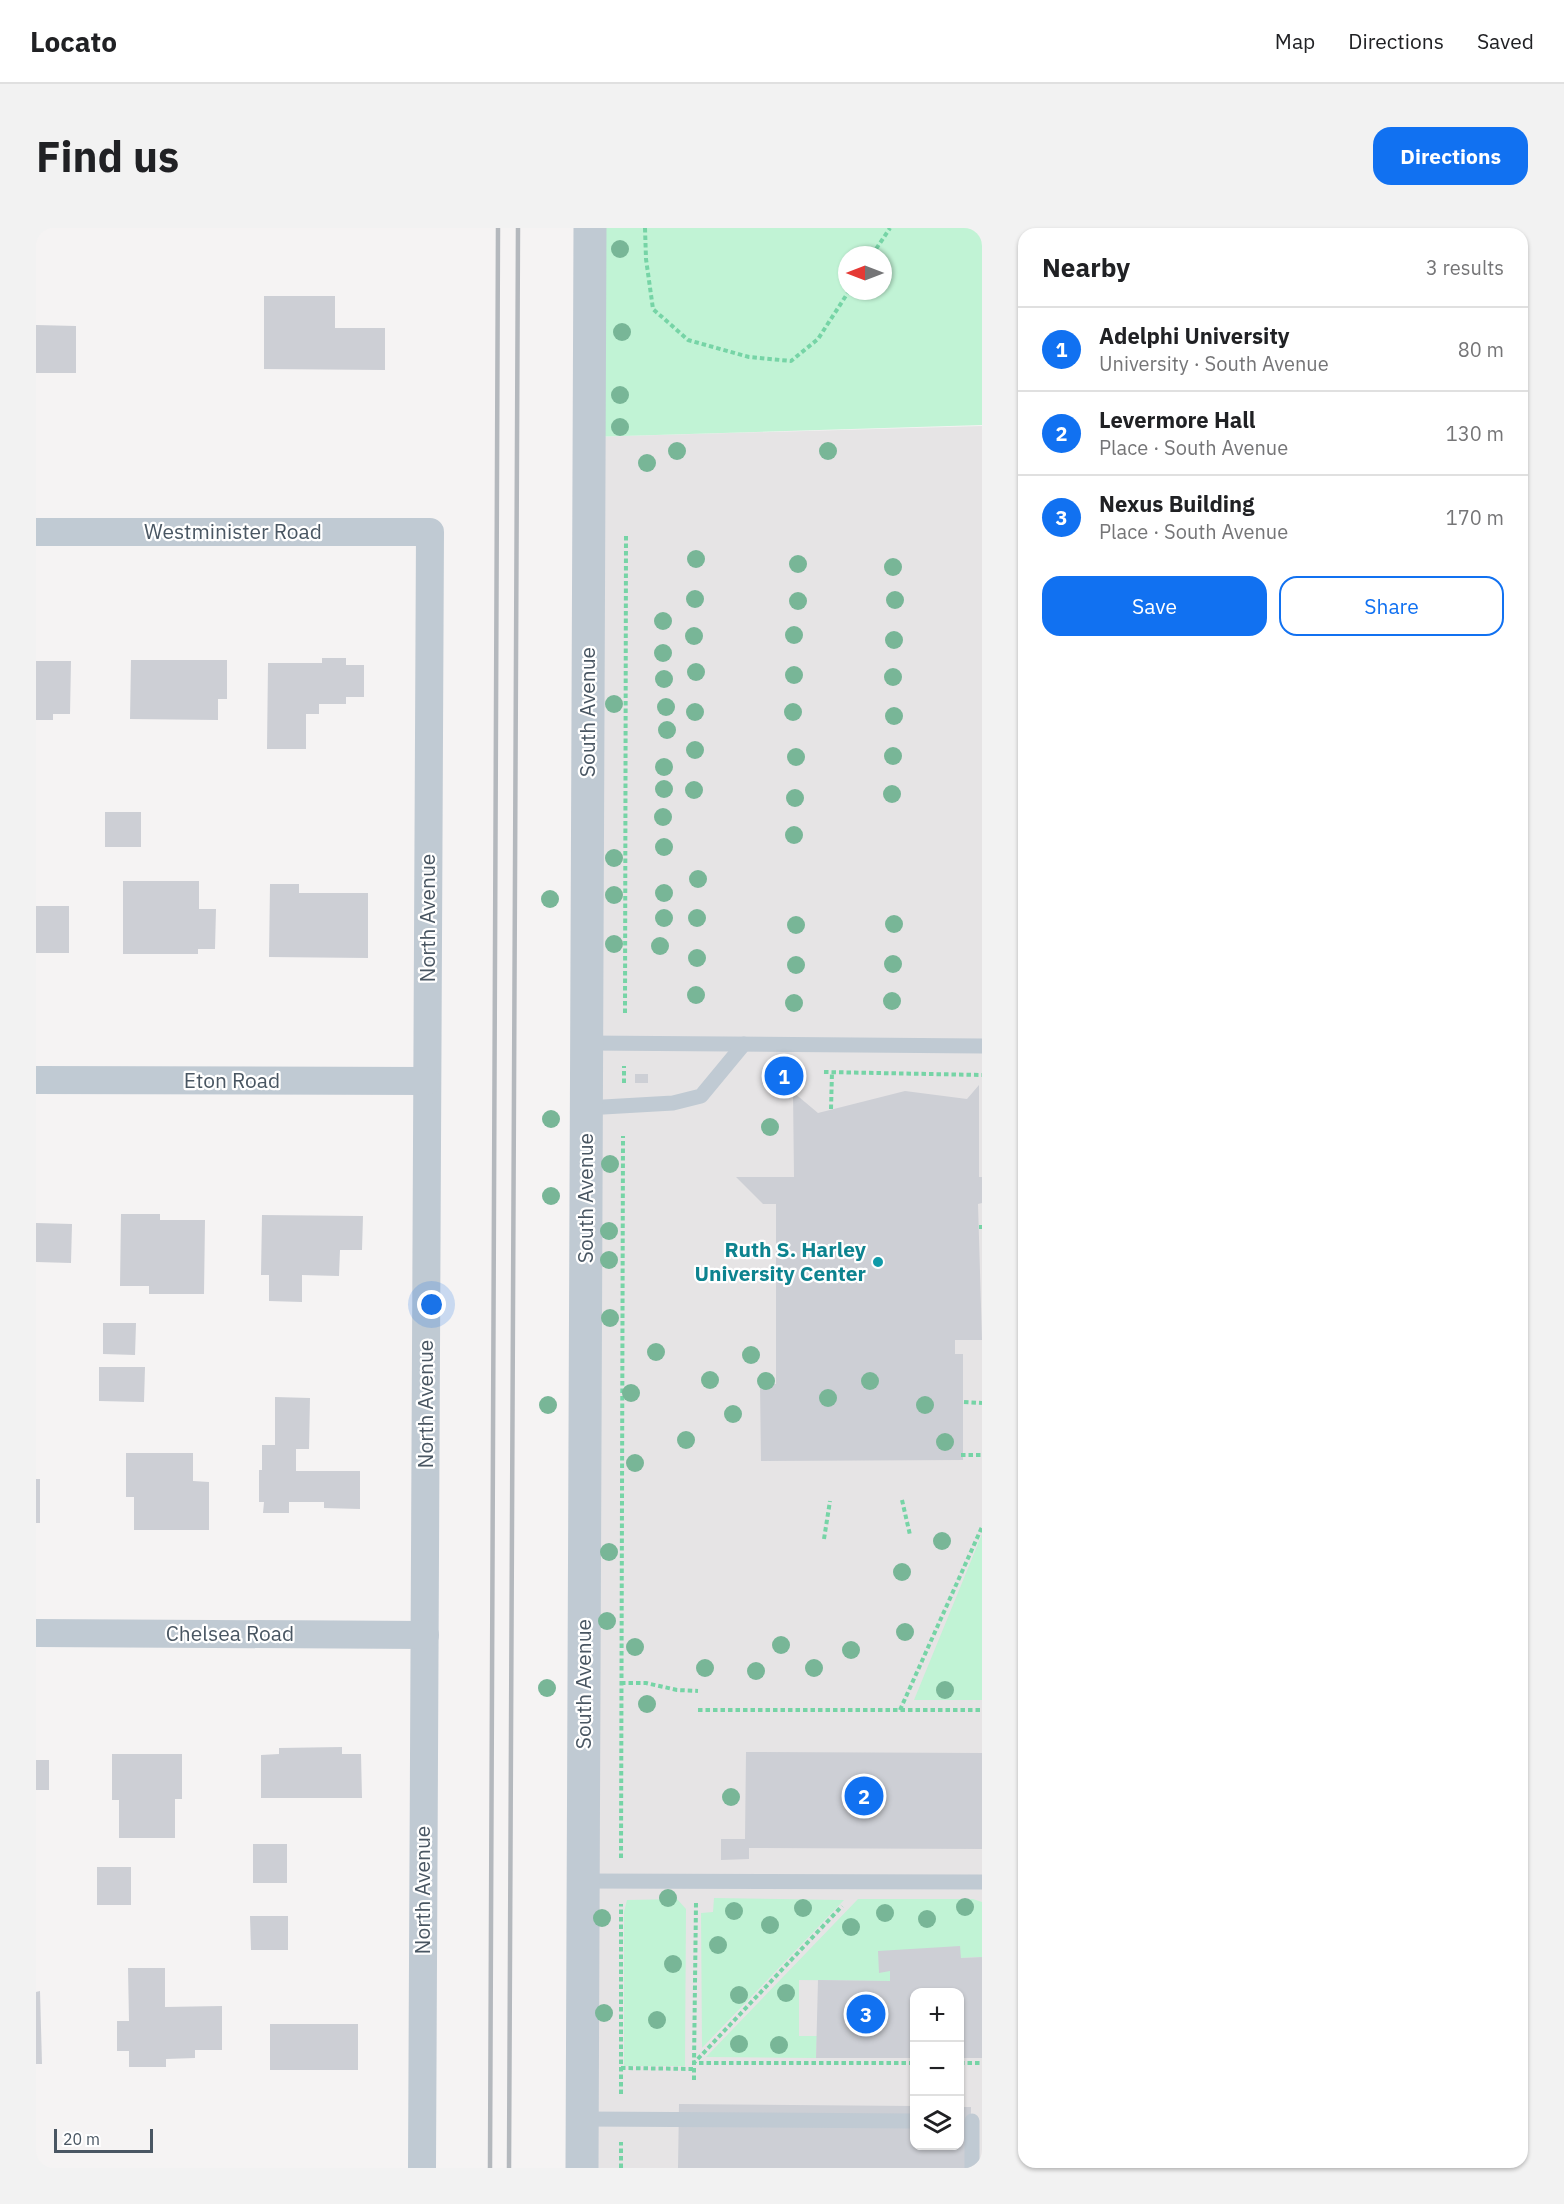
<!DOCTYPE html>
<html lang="en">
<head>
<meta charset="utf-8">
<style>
  body { margin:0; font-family:"IBM Plex Sans",sans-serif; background:#f2f2f2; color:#202124 }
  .controls { position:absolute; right:18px; bottom:18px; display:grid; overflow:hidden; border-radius:12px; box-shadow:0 2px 4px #0004 }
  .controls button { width:54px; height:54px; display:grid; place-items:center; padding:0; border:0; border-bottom:2px solid #e0e0e0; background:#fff; color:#202124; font:30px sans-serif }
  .compass { position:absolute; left:802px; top:18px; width:54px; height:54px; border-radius:50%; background:#fff; box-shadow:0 2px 4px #0004; rotate:270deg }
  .scale { position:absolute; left:18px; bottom:15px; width:99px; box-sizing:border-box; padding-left:6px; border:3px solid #495662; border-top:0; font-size:16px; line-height:21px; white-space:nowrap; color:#495662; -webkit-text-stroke:4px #fff; paint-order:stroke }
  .you { position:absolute; left:396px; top:1077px; width:21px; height:21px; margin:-15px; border:4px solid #fff; border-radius:50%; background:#1a73e8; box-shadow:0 0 0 9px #1a73e833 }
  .badge { display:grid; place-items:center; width:39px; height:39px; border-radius:50%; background:#1171f1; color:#fff; font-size:20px; font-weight:700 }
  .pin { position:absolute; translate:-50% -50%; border:3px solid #fff; box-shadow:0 2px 6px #0006 }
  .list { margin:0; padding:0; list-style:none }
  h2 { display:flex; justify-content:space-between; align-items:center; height:78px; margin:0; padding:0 24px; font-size:26px }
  h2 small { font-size:20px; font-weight:400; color:#757577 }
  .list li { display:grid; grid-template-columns:39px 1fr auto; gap:18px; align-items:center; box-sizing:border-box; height:84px; padding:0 24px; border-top:2px solid #e0e0e0 }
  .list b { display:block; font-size:22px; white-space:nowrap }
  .list p { margin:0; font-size:20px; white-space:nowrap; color:#757577 }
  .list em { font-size:20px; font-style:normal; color:#757577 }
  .actions { display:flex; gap:12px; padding:18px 24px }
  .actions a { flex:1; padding:14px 0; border:2px solid #1171f1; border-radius:18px; text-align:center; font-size:21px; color:#1171f1 }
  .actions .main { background:#1171f1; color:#fff }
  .icon { flex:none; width:33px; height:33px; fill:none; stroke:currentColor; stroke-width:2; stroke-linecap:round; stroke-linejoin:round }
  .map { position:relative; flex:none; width:946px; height:1940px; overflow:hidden; border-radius:18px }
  header { display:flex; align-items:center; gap:36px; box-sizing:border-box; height:84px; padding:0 30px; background:#fff; border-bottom:2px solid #e0e0e0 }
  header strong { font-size:28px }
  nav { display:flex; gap:33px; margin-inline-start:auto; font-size:21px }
  .intro { display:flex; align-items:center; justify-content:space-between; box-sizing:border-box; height:144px; padding:0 36px }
  h1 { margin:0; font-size:42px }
  .button { padding:15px 27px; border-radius:18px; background:#1171f1; color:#fff; font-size:21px; font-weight:700 }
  main { display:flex; gap:36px; padding:0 36px }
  aside { flex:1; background:#fff; border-radius:18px; box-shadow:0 2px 4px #0004 }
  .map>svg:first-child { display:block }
  .education { fill:#e6e4e5; fill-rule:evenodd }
  .green { fill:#c1f3d5; fill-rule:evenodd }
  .building { fill:#cdcfd5 }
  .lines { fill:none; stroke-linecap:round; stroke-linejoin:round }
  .path { stroke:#76d4a6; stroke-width:4; stroke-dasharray:4.5 3; stroke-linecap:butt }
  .service { stroke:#c0cad3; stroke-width:15 }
  .minor { stroke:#c0cad3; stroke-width:28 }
  .tertiary { stroke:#c0cad3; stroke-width:33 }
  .rail { stroke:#b4b8bd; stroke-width:4.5 }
  .tree { fill:#78b697 }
  .culture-dot { fill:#0f9aa8; stroke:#fff; stroke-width:2 }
  .labels { text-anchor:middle; stroke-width:4.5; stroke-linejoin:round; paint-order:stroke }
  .street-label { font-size:21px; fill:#495662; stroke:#fff }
  .culture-label { font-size:21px; font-weight:bold; fill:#0d838f; stroke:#fff; text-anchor:end }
</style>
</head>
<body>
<header>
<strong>Locato</strong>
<nav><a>Map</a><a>Directions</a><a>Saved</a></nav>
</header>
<div class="intro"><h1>Find us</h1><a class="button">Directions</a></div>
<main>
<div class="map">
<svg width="946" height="1940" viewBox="0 0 946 1940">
  <rect width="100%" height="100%" fill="#f5f3f3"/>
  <path class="education" d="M946,198V1940H547L553,209ZM879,1764H924V1918H879Z"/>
  <g class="green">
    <path d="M556,0H946V197L553,209ZM811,27H847V63H811Z"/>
    <polygon points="946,1306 946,1472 878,1472"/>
    <polygon points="678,1670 808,1672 666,1820 665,1685 677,1684"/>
    <polygon points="641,1671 650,1681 649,1838 588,1838 588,1684 591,1672"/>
    <polygon points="822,1671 937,1671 946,1674 946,1729 925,1730 843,1745 854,1743 854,1753 763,1752 763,1808 781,1808 780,1830 670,1829"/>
  </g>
  <g class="building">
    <polygon points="228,68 299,68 299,100 349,100 349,142 228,141"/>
    <polygon points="0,97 40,98 40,145 0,145"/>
    <polygon points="286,430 310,430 310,437 328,437 328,469 310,469 310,476 283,476 283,486 270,486 270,521 231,521 232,435 286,435"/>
    <polygon points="95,432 191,432 191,471 182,471 182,492 94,491"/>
    <polygon points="0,433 35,433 34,486 17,486 17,492 0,492"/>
    <rect x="69" y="584" width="36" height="35"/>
    <polygon points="87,653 163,653 163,681 180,681 179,721 162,721 162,726 87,726"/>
    <polygon points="234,656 263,656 263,665 332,665 332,730 233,729"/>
    <rect x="0" y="678" width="33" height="47"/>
    <rect x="599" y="846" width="13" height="9"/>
    <polygon points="943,857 943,949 946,949 946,975 942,976 946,1112 919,1112 919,1126 927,1126 927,1232 725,1233 724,1156 740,1156 740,976 727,976 700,949 758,949 757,864 782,885 869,863 931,871"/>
    <polygon points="85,986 124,986 124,992 169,992 168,1066 113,1066 113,1058 84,1058"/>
    <polygon points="226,987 327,988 326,1022 304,1022 303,1048 266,1047 266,1074 233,1073 233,1047 225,1047"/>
    <polygon points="0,995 36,996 35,1035 0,1034"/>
    <polygon points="67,1095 100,1095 99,1127 67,1126"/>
    <polygon points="63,1139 109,1139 108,1174 63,1173"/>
    <polygon points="239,1169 274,1170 273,1221 260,1221 260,1243 324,1243 324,1281 288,1280 288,1274 253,1274 253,1285 227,1285 228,1274 223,1274 223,1242 226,1242 226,1217 239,1217"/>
    <polygon points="90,1225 157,1225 157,1253 173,1254 173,1302 98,1302 98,1269 90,1269"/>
    <rect x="0" y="1251" width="4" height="44"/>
    <polygon points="306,1519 306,1526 325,1526 326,1570 225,1570 225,1527 243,1526 243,1520"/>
    <polygon points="710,1524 946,1525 946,1621 713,1620 713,1631 685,1632 685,1611 709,1611"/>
    <polygon points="76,1526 146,1526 146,1571 139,1571 139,1610 83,1610 83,1572 76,1572"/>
    <rect x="0" y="1532" width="13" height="30"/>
    <rect x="217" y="1616" width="34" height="39"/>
    <rect x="61" y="1639" width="34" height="38"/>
    <polygon points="214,1688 252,1688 252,1722 215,1722"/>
    <polygon points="924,1718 925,1730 946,1729 946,1830 924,1830 924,1764 879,1764 879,1830 780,1830 782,1752 854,1753 854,1743 843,1745 842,1723"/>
    <polygon points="92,1740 129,1740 129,1779 186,1778 186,1822 159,1822 159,1830 130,1831 130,1839 93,1839 93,1823 81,1823 81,1793 93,1793"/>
    <polygon points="4,1763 6,1836 0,1836 0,1764"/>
    <rect x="234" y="1796" width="88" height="46"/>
    <polygon points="643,1876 879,1878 879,1918 924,1918 924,1879 935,1879 934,1940 642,1940"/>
  </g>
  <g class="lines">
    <g class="path">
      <polyline points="609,0 610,31 617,81 652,112 713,129 755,133 782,111 813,63"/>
      <polyline points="836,27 854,0"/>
      <polyline points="589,785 590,308"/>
      <polyline points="788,844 946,847"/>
      <polyline points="588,855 588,838"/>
      <polyline points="795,881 796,844"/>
      <polyline points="943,999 946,999"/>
      <polyline points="928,1174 946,1175"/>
      <polyline points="925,1227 946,1227"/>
      <polyline points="866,1272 874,1307"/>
      <polyline points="788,1311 794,1273"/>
      <polyline points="585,1455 610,1455 641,1462 662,1463"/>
      <polyline points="662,1482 946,1482"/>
      <polyline points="864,1482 946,1299"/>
      <polyline points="585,1630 587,908"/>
      <polyline points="660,1675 658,1835 879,1835"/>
      <polyline points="924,1835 946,1835"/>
      <polyline points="585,1840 658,1841"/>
      <polyline points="658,1852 658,1835 806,1678"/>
      <polyline points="585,1866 585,1676"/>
      <polyline points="585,1940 585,1914"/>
    </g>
    <g class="service">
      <polyline points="550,815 946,818"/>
      <polyline points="550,880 637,875 665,868 708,816"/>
      <polyline points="547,1653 946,1654"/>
      <polyline points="547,1891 879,1893"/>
      <polyline points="936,1940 936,1893"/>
    </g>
    <g class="minor">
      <polyline points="0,304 394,304 386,1940"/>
      <polyline points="0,852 391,853"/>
      <polyline points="0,1405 389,1407"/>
    </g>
    <polyline class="tertiary" points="546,1940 554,0"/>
    <g class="rail">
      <polyline points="454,1940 462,0"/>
      <polyline points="473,1940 482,0"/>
    </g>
  </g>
  <g class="tree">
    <circle cx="584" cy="21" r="9"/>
    <circle cx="586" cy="104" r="9"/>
    <circle cx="584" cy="167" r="9"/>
    <circle cx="584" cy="199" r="9"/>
    <circle cx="641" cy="223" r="9"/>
    <circle cx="792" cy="223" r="9"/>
    <circle cx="611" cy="235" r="9"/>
    <circle cx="660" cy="331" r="9"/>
    <circle cx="762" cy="336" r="9"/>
    <circle cx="857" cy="339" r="9"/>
    <circle cx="659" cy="371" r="9"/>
    <circle cx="859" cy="372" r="9"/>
    <circle cx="762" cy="373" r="9"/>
    <circle cx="627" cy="393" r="9"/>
    <circle cx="758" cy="407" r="9"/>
    <circle cx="658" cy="408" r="9"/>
    <circle cx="858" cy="412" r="9"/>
    <circle cx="627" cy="425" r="9"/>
    <circle cx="660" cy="444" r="9"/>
    <circle cx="758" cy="447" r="9"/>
    <circle cx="857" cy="449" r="9"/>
    <circle cx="628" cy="451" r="9"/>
    <circle cx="578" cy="476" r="9"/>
    <circle cx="630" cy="479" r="9"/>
    <circle cx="659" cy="484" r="9"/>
    <circle cx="757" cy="484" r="9"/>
    <circle cx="858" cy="488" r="9"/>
    <circle cx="631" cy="502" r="9"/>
    <circle cx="659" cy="522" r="9"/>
    <circle cx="857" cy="528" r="9"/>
    <circle cx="760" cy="529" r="9"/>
    <circle cx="628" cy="539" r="9"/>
    <circle cx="628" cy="561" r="9"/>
    <circle cx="658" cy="562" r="9"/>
    <circle cx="856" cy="566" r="9"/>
    <circle cx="759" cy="570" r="9"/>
    <circle cx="627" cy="589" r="9"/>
    <circle cx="758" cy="607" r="9"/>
    <circle cx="628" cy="619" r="9"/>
    <circle cx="578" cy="630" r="9"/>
    <circle cx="662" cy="651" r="9"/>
    <circle cx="628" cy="665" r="9"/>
    <circle cx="578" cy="667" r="9"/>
    <circle cx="514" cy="671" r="9"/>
    <circle cx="628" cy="690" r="9"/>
    <circle cx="661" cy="690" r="9"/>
    <circle cx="858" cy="696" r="9"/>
    <circle cx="760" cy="697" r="9"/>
    <circle cx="578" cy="716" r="9"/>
    <circle cx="624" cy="718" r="9"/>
    <circle cx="661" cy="730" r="9"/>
    <circle cx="857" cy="736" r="9"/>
    <circle cx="760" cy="737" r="9"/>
    <circle cx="660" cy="767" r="9"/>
    <circle cx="856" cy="773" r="9"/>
    <circle cx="758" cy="775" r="9"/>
    <circle cx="515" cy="891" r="9"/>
    <circle cx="734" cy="899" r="9"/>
    <circle cx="574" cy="936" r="9"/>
    <circle cx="515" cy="968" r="9"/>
    <circle cx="573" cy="1003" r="9"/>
    <circle cx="573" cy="1032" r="9"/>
    <circle cx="574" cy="1090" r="9"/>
    <circle cx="620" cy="1124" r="9"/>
    <circle cx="715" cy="1127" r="9"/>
    <circle cx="674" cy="1152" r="9"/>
    <circle cx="730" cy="1153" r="9"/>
    <circle cx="834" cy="1153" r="9"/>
    <circle cx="595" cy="1165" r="9"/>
    <circle cx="792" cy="1170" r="9"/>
    <circle cx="512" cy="1177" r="9"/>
    <circle cx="889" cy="1177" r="9"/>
    <circle cx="697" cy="1186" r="9"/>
    <circle cx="650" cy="1212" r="9"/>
    <circle cx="909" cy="1214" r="9"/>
    <circle cx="599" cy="1235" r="9"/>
    <circle cx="906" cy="1313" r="9"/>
    <circle cx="573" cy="1324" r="9"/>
    <circle cx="866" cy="1344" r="9"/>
    <circle cx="571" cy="1393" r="9"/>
    <circle cx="869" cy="1404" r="9"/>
    <circle cx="745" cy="1417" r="9"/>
    <circle cx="599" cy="1419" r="9"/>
    <circle cx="815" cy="1422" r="9"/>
    <circle cx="669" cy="1440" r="9"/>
    <circle cx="778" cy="1440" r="9"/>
    <circle cx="720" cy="1443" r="9"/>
    <circle cx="511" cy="1460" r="9"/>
    <circle cx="909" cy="1462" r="9"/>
    <circle cx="611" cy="1476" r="9"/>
    <circle cx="695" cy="1569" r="9"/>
    <circle cx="632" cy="1670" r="9"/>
    <circle cx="929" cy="1679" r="9"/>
    <circle cx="767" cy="1680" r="9"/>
    <circle cx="698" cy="1683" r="9"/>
    <circle cx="849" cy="1685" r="9"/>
    <circle cx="566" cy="1690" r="9"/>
    <circle cx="891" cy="1691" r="9"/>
    <circle cx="734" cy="1697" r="9"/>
    <circle cx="815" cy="1699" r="9"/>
    <circle cx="682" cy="1717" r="9"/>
    <circle cx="637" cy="1736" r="9"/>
    <circle cx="750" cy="1765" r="9"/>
    <circle cx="703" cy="1767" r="9"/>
    <circle cx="568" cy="1785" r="9"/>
    <circle cx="621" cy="1792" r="9"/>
    <circle cx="703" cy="1816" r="9"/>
    <circle cx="743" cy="1817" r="9"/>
  </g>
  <circle class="culture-dot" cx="842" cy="1034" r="6"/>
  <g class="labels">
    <g class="street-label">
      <text x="197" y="311">Westminister Road</text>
      <text transform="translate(552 484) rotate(-90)" y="7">South Avenue</text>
      <text transform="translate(392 690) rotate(-90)" y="7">North Avenue</text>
      <text x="196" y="860">Eton Road</text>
      <text transform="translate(550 970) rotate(-90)" y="7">South Avenue</text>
      <text transform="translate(390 1176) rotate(-90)" y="7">North Avenue</text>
      <text x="194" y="1413">Chelsea Road</text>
      <text transform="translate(548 1456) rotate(-90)" y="7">South Avenue</text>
      <text transform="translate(387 1662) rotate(-90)" y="7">North Avenue</text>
    </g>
    <g class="culture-label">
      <text x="830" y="1029">Ruth S. Harley<tspan x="830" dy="24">University Center</tspan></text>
    </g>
  </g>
</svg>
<div class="controls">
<button>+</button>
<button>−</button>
<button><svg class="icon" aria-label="layers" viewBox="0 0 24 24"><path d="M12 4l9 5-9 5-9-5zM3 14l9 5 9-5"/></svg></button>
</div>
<svg class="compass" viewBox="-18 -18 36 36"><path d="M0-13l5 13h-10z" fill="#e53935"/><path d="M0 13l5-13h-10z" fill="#757577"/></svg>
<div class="scale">20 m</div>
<div class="you"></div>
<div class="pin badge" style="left:748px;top:848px">1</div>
<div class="pin badge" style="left:828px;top:1568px">2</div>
<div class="pin badge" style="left:830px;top:1786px">3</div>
</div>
<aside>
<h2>Nearby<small>3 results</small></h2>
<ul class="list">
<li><span class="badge">1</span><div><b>Adelphi University</b><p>University · South Avenue</p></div><em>80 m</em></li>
<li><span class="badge">2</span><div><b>Levermore Hall</b><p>Place · South Avenue</p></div><em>130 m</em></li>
<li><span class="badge">3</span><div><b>Nexus Building</b><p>Place · South Avenue</p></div><em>170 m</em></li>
</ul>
<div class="actions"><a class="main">Save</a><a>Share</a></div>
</aside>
</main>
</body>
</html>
